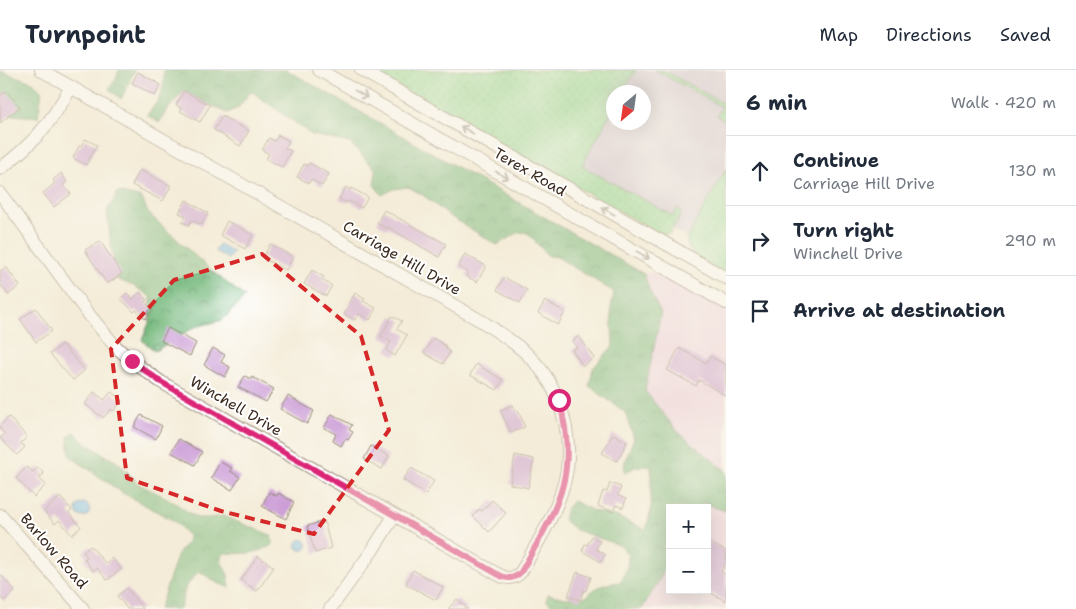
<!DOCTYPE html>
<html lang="en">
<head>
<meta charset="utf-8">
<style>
  body { margin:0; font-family:"Shantell Sans",sans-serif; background:#f2f2f3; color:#1f2937 }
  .controls { position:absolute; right:15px; bottom:15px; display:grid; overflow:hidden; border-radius:0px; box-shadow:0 5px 20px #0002 }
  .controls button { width:45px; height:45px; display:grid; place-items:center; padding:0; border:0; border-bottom:1px solid #e0e1e3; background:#fff; color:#1f2937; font:25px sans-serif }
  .compass { position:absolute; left:606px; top:15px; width:45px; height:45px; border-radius:50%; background:#fff; box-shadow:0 5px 20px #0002; rotate:209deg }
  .stop { position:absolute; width:15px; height:15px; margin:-11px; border:4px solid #db2777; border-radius:50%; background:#fff }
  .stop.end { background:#db2777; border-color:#fff; box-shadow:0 1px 5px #0008 }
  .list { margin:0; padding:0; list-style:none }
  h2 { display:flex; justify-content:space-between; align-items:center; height:65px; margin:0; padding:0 20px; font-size:21px }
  h2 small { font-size:16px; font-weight:400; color:#747a83 }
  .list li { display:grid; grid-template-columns:32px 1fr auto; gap:15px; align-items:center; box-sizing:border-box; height:70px; padding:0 20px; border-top:1px solid #e0e1e3 }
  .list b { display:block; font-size:19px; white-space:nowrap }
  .list p { margin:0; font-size:16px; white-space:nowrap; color:#747a83 }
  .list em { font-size:16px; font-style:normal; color:#747a83 }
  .icon { flex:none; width:28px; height:28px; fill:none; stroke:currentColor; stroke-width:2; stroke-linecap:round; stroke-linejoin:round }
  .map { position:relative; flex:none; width:726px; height:539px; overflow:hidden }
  header { display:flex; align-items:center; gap:30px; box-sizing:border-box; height:70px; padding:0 25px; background:#fff; border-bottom:1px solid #e0e1e3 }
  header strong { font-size:24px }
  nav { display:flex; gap:28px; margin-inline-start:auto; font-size:18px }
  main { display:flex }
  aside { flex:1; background:#fff }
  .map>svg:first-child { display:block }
  .built { fill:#efd0e6 }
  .industrial { fill:#cdbed2; fill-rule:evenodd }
  .grass { fill:url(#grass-dots); stroke:#668058 }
  .forest { fill:url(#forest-crowns); stroke:#58714d }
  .water { fill:url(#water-ripples); stroke:#587486 }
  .building { fill:#cb9bd5 }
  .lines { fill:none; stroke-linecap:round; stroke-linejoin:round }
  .minor-casing { stroke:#988b7b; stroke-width:14 }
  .minor { stroke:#fff; stroke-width:12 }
  .oneway { stroke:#a79f9a }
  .route { stroke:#db2777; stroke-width:6 }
  .marked { fill:none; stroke:#d62828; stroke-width:4; stroke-dasharray:10 6; stroke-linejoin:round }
  .labels { text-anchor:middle; stroke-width:4; stroke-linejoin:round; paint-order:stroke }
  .street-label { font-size:15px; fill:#3b2a1e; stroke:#fff }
</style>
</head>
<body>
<header>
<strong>Turnpoint</strong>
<nav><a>Map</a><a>Directions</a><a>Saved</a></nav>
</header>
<main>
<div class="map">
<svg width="726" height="539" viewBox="0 0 726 539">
  <defs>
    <pattern id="grass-dots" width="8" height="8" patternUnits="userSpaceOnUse" patternTransform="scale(1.25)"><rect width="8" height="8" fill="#90d792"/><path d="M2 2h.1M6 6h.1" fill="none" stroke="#7db97d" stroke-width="1.8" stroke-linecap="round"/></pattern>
    <pattern id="forest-crowns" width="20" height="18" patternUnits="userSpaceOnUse" patternTransform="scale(1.25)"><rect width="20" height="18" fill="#74b87c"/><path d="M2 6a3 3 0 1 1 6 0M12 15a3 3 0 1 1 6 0" fill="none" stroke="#609665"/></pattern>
    <pattern id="water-ripples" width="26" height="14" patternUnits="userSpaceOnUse" patternTransform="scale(1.25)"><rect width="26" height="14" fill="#76bded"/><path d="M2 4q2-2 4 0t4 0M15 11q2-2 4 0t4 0" fill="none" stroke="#629abf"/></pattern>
  </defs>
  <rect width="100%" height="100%" fill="#fff"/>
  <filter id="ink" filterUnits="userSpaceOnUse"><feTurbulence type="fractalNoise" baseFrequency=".02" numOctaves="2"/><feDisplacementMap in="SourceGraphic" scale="10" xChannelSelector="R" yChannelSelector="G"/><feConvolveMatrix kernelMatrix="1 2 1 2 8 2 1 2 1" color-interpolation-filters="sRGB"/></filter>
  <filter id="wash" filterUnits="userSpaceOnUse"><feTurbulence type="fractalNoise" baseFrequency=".0096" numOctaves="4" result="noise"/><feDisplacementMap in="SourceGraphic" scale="20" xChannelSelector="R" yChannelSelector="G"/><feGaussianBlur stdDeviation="1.12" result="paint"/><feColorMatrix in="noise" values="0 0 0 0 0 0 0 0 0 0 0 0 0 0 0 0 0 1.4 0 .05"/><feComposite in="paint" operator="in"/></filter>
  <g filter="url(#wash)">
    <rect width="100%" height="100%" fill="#f4ecd8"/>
    <g class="built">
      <polygon points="665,198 726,233 726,401 678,362 645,321 661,243 651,224 644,204"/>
      <polygon points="698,426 726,436 726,539 642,539 662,505 658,496 670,476 670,520 707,520 707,438 692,438"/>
    </g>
    <path class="industrial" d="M398,0H726V100L687,168ZM614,22H644V52H614Z"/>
    <g class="grass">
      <polygon points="370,0 636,0 623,22 614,22 613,39 582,96 673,146 678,138 681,142 680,147 669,164 658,163"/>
      <polygon points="655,0 663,0 726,35 726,51 717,46 722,37"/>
      <path d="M726,99V204C713,196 684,186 687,168Z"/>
    </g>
    <g class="forest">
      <polygon points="119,0 135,0 121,29 109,19 116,9"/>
      <path d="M164,0H287L644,204L651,224L661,243L645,321L678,362L726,401V441L702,433L698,438H670V483L666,489L662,505L642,539H555L546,530L548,524L566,528L586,527C596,516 606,513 621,512L627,498L628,486L622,476L576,460L564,451L566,439L573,431L594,441L618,447L646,460L651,439V396L635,397L624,403L625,391L634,368L625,342L589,316L593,298L613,276L611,238L614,222L557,187L548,186L528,163L519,162L497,175L448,145L423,125L408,117L394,119L382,125L374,115L376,100L350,73L312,65L251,21L238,38L227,43L184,21L168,39L159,53L147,45C161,28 164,22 164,0Z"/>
      <polygon points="0,1 33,12 42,21 38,47 0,44"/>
      <polygon points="118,122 142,128 148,143 213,202 245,227 223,250 195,257 155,281 142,270 150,251 151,227 134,216 118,210 111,176 107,141"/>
      <path d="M75,362L82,371L120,394L137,413L169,429L197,448H210L223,446L271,465L273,474C258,485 242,484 224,483L221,491L228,505L230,518L217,513L199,501L186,516L180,539H159L179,481L187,473L189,466L174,451L121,422L70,386L68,367Z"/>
    </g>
    <g class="water">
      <polygon points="219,174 233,182 228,189 215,181"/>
      <circle cx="83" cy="440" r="7"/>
      <circle cx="302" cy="475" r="5.5"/>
    </g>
    <g id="blocks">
      <g class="building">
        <polygon points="138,2 161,15 155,26 132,13"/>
        <polygon points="6,21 20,37 0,53 0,26"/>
        <polygon points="184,21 210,35 200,52 180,41 181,38 176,35"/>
        <polygon points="222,46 249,61 240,76 214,60"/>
        <polygon points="278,65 289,71 285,78 291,81 282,97 266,89 269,84 262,80 269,68 275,71"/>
        <polygon points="85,69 97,75 86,95 73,88 79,76 81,76"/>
        <polygon points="309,93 329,104 322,116 311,109 309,113 297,107 304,94 307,96"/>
        <polygon points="140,100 171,116 163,131 132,115"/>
        <polygon points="61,103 67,112 63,115 71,124 54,137 43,123 55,113 53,110"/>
        <polygon points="346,117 350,120 351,118 368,127 362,138 349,131 347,133 339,129"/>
        <polygon points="186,130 208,143 201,155 192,150 189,155 182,152 186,146 179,143"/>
        <polygon points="384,140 446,174 439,187 388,157 387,159 377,153"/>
        <polygon points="227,151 253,165 245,179 220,165"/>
        <polygon points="100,171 122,204 107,214 85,180"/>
        <polygon points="270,174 293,187 286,200 263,188"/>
        <polygon points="465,184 486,196 477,212 466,206 468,202 458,197"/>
        <polygon points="6,197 20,216 8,225 0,214 0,201"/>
        <polygon points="312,200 324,207 322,210 332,216 326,226 304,214"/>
        <polygon points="504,207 527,220 520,233 497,220"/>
        <polygon points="140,222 147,230 145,232 153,240 145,249 136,240 134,242 121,229 127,223 133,229"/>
        <polygon points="355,223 365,229 363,231 376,238 370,250 359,244 355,250 344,244"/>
        <polygon points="545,231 565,242 558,255 538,243"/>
        <polygon points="36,238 52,261 36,272 20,249"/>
        <polygon points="392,246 402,251 397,259 407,265 395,286 386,280 391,272 381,266"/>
        <polygon points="168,258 196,273 190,286 161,271"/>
        <polygon points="579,266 594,288 583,296 572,280 577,277 572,271"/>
        <polygon points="433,268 446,276 445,278 450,282 443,294 424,283"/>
        <polygon points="62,274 85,300 73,310 50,284"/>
        <polygon points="213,278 225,285 221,292 230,297 225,307 204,295"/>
        <polygon points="679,278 706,293 710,286 726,295 726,326 699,310 696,316 667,300"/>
        <polygon points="476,294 503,310 497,320 470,305"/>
        <polygon points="245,306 251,309 252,307 274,319 266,332 238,317"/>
        <polygon points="94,322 104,330 111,322 122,330 114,341 111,339 103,348 85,334"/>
        <polygon points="288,326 314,341 307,354 280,339"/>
        <polygon points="513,335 515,341 518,340 525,357 511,363 500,340"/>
        <polygon points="332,344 352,355 349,360 353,362 348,370 345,369 341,376 333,371 336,364 324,358"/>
        <polygon points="141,345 162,356 156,369 134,357"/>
        <polygon points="9,347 27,367 21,373 25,377 17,385 0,368 5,364 0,359 0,356"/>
        <polygon points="613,364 627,372 617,391 602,383"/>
        <polygon points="179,369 202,382 195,395 171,382"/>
        <polygon points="371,376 389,386 382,399 364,389"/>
        <polygon points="515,385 534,389 528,418 510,414"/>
        <polygon points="220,392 232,398 230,401 240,407 232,420 211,408"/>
        <polygon points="27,397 33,402 38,397 44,404 39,408 46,415 34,427 16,408"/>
        <polygon points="411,398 434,411 426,424 403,410"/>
        <polygon points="610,413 621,417 618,426 626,429 623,438 616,435 613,442 598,436 603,421 607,422"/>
        <polygon points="269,422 277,426 278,423 294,432 286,449 262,436"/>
        <polygon points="60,427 72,440 69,443 81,457 72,465 59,450 55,454 44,441"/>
        <polygon points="492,430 506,443 489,462 473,446 479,439 482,441"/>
        <polygon points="324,451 331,478 315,483 307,456"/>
        <polygon points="592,466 600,471 596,479 605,484 601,492 582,481 585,474 587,475"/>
        <polygon points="707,471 726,481 726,492 721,502 726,505 726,531 707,521"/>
        <polygon points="91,476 106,494 112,488 121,499 107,510 97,498 93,501 84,489 87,487 83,482"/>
        <polygon points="258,486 274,497 257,521 241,510"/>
        <polygon points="413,500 443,517 436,530 406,514"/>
        <polygon points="577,502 591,507 586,521 584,520 580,530 568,526"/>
        <polygon points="0,504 15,521 4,531 0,527"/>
        <polygon points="127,518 143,539 127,539 125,536 117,526"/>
        <polygon points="457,529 468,539 448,539"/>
      </g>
    </g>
  </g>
  <g filter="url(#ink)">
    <use href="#blocks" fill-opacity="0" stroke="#988b7b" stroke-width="1"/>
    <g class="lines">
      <g class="minor-casing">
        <g id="minor">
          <polyline points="319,0 726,233"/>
          <polyline points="361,0 726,208"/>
          <path d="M0,99C34,73 50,54 71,17"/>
          <path d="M0,123L86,241L115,276L132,291L161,312L499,505C508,510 514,509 521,502C536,475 553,449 562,420C577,375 563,319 529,286C515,272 499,263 483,252L41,0"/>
          <polyline points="0,445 83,539"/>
          <polyline points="330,539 372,481 394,446"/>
        </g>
      </g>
      <use href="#minor" class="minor"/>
    </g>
    <defs><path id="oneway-shaft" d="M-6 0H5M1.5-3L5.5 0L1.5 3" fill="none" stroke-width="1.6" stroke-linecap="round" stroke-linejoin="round" transform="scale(1.25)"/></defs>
    <g class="oneway">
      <use href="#oneway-shaft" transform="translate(361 24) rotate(30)"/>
      <use href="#oneway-shaft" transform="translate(467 60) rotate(-150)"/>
      <use href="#oneway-shaft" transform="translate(502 105) rotate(30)"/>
      <use href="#oneway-shaft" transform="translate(608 141) rotate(-150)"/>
      <use href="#oneway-shaft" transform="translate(643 185) rotate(30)"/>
    </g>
  </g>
  <g class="lines" filter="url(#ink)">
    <path class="route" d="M132,291L161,312L499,505C508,510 514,509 521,502C557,438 580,405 559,330"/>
  </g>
  <path d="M0 0H726V539H0ZM262,184L361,266L389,360L314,464L221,441L127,408L111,279L174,210Z" fill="#f4ecd8" fill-opacity=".55" fill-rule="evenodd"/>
  <path class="marked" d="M262,184L361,266L389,360L314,464L221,441L127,408L111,279L174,210Z"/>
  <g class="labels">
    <g class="street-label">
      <text transform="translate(530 102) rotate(30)" y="5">Terex Road</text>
      <text transform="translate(402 188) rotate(30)" y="5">Carriage Hill Drive</text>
      <text transform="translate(236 336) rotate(30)" y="5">Winchell Drive</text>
      <text transform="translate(54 481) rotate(49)" y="5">Barlow Road</text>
    </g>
  </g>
</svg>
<div class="controls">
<button>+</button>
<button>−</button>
</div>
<svg class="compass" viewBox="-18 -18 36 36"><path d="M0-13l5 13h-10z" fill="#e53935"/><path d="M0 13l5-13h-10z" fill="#747a83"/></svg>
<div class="stop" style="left:559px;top:330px"></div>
<div class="stop end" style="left:132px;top:291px"></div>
</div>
<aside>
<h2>6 min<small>Walk · 420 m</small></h2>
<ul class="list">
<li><svg class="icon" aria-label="ahead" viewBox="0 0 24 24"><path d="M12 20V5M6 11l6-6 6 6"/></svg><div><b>Continue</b><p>Carriage Hill Drive</p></div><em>130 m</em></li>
<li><svg class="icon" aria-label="right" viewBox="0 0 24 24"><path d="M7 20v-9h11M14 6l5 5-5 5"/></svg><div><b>Turn right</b><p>Winchell Drive</p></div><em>290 m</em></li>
<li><svg class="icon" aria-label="arrive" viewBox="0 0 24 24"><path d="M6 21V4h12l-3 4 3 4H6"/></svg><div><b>Arrive at destination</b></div></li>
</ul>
</aside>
</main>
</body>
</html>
